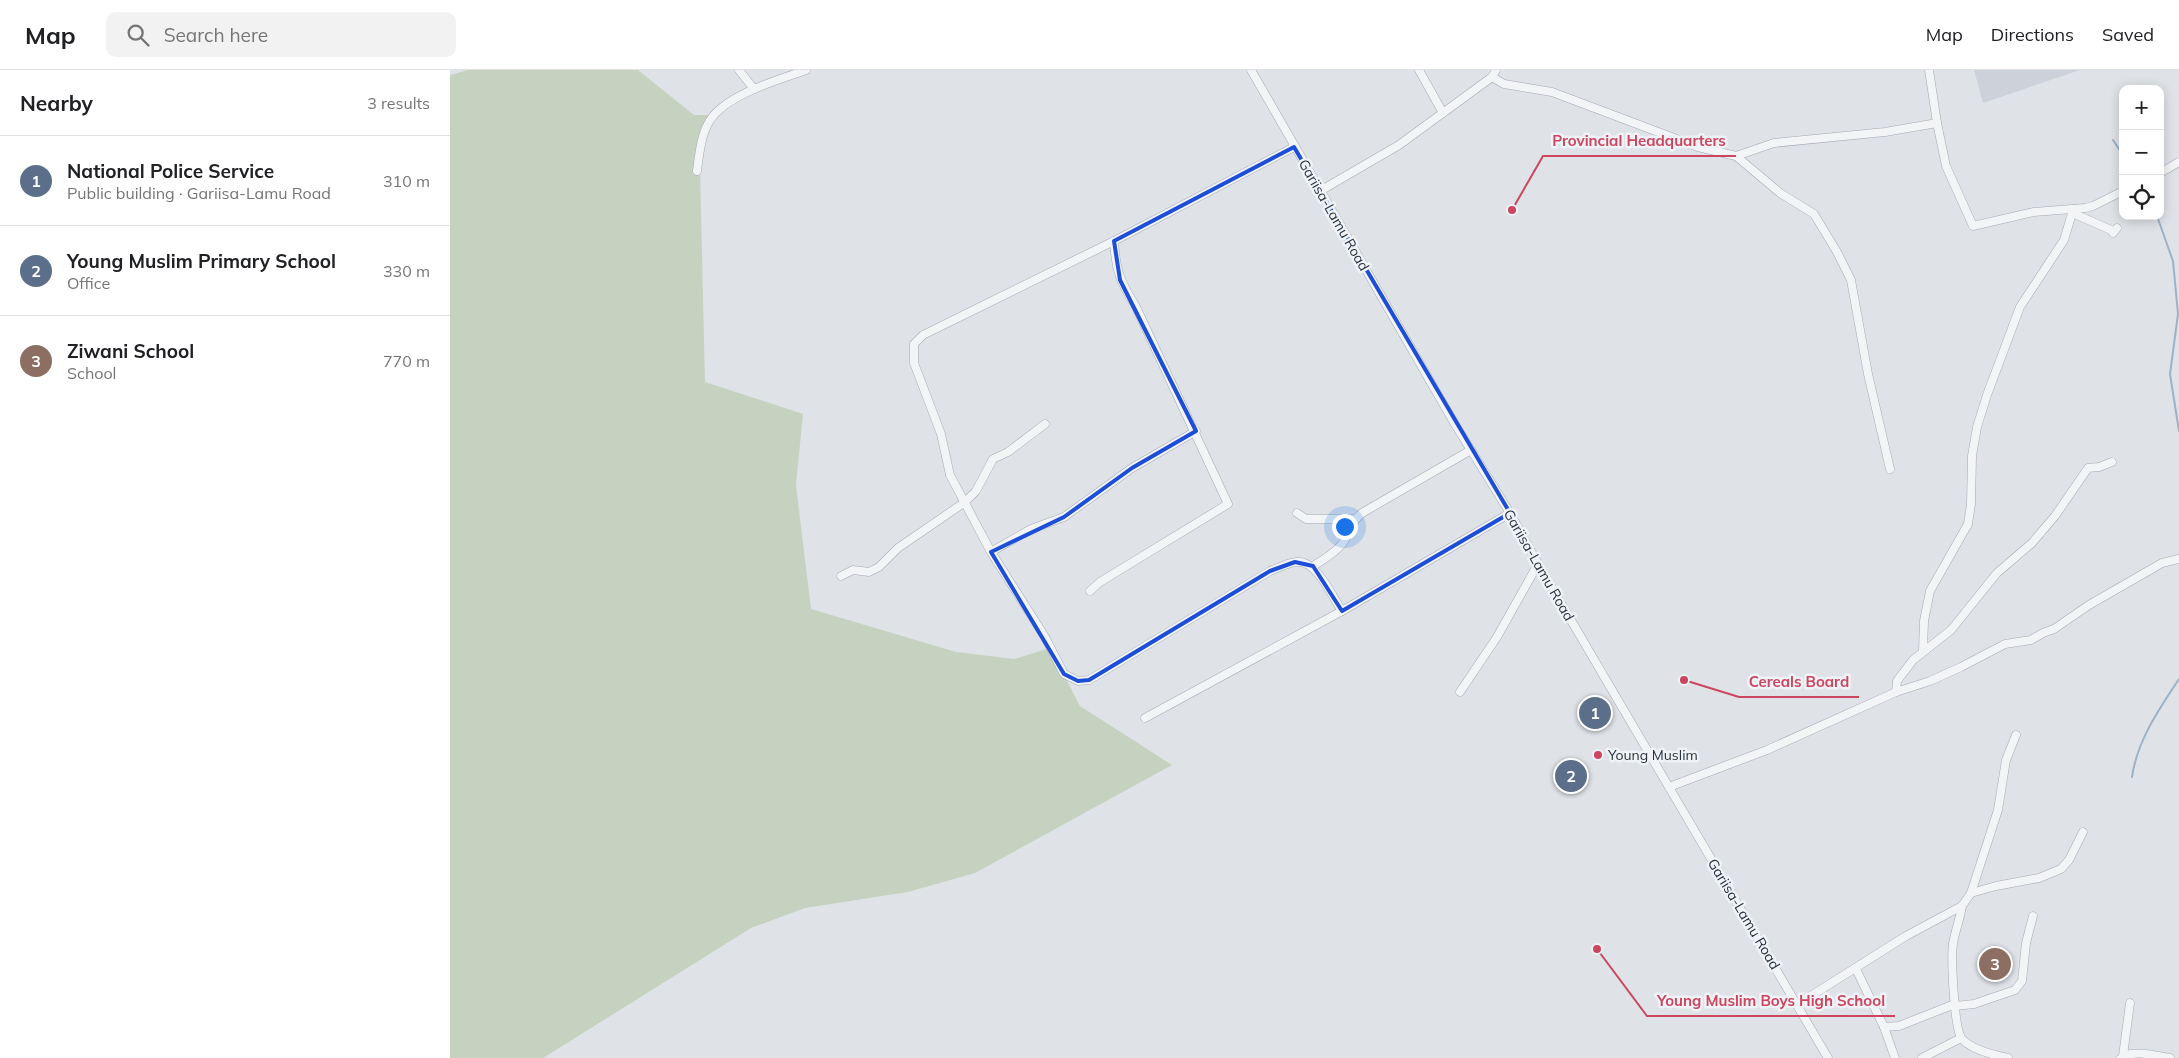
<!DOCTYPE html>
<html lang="en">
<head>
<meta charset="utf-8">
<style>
  body { margin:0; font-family:Mulish,sans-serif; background:#f2f2f2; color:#202124 }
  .controls { position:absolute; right:15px; top:15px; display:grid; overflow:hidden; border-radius:10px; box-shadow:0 2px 12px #0003 }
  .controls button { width:45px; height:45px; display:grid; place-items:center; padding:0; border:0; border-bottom:1px solid #e0e0e0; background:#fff; color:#202124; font:25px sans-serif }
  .you { position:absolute; left:894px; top:456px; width:18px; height:18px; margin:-12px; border:4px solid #fff; border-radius:50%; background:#1a73e8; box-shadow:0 0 0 8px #1a73e833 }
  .badge { display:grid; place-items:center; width:32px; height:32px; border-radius:50%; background:#cb465e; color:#fff; font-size:16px; font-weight:700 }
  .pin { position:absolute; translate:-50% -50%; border:2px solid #fff; box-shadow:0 1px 5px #0006 }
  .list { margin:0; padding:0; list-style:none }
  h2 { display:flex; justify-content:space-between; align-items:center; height:65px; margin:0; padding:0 20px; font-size:21px }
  h2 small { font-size:16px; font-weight:400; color:#757577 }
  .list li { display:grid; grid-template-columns:32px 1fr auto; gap:15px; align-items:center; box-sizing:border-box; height:90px; padding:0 20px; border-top:1px solid #e0e0e0 }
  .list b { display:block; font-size:19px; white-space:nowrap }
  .list p { margin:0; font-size:16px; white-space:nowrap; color:#757577 }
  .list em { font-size:16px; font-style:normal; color:#757577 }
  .icon { flex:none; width:28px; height:28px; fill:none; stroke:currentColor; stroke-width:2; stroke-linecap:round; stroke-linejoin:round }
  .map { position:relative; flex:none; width:1729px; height:988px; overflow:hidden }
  header { display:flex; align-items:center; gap:30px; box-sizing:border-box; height:70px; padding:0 25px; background:#fff; border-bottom:1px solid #e0e0e0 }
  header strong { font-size:24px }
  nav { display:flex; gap:28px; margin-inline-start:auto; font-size:18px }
  .search { width:350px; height:45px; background:#f2f2f2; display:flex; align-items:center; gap:12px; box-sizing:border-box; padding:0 18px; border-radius:10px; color:#757577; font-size:19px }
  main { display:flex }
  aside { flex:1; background:#fff }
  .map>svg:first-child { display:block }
  .built { fill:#cdd2da }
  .green { fill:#c5d2c0 }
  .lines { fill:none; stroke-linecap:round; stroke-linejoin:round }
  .stream { stroke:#9bb2c7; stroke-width:2 }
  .minor-casing { stroke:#a4aab2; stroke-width:9 }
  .minor { stroke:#f2f4f6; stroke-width:8 }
  .marked { fill:none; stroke:#1d4ed8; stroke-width:4; stroke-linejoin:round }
  .poi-dot { fill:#cb465e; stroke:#eff2f6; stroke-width:2 }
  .labels { text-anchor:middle; stroke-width:5; stroke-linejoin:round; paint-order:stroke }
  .street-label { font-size:14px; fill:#28313f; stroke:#eff2f6 }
  .poi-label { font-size:14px; fill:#28313f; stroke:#eff2f6; text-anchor:start }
  .leader { fill:none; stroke:#cb465e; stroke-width:2 }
  .callout-dot { fill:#cb465e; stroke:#eff2f6; stroke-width:2 }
  .callout-label { font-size:15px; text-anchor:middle; font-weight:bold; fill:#cb465e; stroke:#eff2f6; stroke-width:5; stroke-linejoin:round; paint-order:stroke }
</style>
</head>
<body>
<header>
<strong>Map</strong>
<div class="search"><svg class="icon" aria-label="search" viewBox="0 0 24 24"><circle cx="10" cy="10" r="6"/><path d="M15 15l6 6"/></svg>Search here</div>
<nav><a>Map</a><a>Directions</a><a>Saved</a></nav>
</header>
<main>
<aside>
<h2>Nearby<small>3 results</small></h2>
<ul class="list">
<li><span class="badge" style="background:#5c6f8a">1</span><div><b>National Police Service</b><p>Public building · Gariisa-Lamu Road</p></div><em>310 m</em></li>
<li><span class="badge" style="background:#5c6f8a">2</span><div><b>Young Muslim Primary School</b><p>Office</p></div><em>330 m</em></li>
<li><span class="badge" style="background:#8d6e63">3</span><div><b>Ziwani School</b><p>School</p></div><em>770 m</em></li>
</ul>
</aside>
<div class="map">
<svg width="1729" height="988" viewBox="0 0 1729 988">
  <rect width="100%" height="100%" fill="#dfe3e8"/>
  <polygon class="built" points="1524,0 1630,0 1533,33"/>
  <polygon class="green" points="18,0 188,0 244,45 262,45 250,97 255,312 353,344 346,415 361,539 506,582 564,589 600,578 630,636 722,695 525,803 458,822 355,838 301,858 93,988 0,988 0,5"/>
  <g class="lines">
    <g class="stream">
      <polyline points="1663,70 1673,85"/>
      <polyline points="1707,146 1723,191 1728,244 1720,304 1729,361"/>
      <path d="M1682,707C1687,671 1709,639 1729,609"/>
    </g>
    <g class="minor-casing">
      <g id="minor">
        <polyline points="289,0 304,19"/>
        <polyline points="801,0 1006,356 1060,443 1088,494 1378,988"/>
        <polyline points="969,0 993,43"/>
        <polyline points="1042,7 1054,14 1102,22 1248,77 1286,86 1324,73 1435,62 1487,53 1479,0"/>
        <polyline points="1487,53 1496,96 1523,156 1584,142 1635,138 1643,136 1673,121"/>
        <path d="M844,77L664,171L473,265L464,274V293L491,364L500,405L541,482L595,567L614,604L628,611L639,610L820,501C828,498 837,493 846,492C866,489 882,526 892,541L1060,443"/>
        <polyline points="1286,86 1330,123 1364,144 1387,182 1401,210 1418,304 1440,399"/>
        <path d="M247,101C249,86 251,65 259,52C274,25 328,10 356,0"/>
        <polyline points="1710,103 1729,92"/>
        <polyline points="870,121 949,75 1042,7 1046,0"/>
        <polyline points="1625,139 1627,145 1661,160 1663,163 1667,158"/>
        <polyline points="847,443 856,449 904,449"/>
        <polyline points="541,482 581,459 614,447 682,398 746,361"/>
        <path d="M863,496C873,490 885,483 892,474C900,464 901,451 912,443L1021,380"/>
        <polyline points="391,506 403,500 419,502 429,497 448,478 515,432 526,421 543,389 558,382 595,354"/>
        <path d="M640,521L650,512L778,434L686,237C670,211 666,202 664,171"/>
        <polyline points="1473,581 1474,551 1480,521 1518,454 1521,434 1522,386 1527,357 1537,325 1570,237 1614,170 1623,140"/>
        <polyline points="1010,622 1047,567 1088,494"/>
        <polyline points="1446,622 1447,611 1463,590 1501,560 1547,503 1582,473 1605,446 1638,398 1649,397 1662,392"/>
        <polyline points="695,648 892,541"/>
        <polyline points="1219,717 1317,680 1446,622 1480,611 1511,597 1555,574 1581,570 1593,563 1604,559 1639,535 1712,493 1729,489"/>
        <polyline points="1521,823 1546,816 1589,808 1611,799 1619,790 1633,762"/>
        <path d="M1512,836C1510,849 1505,861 1503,874C1501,888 1504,960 1512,969C1522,980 1543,985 1558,988"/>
        <polyline points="1406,899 1434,957 1449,956 1505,934"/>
        <polyline points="1348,934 1456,866 1512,836 1521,823 1548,740 1556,690 1566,665"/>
        <polyline points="1505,936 1524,934 1565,920 1572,911 1576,873 1583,846"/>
        <polyline points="1434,957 1445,988"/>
        <polyline points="1673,986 1680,933"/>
        <polyline points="1472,988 1511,968"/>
        <path d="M1671,988C1682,979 1707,986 1720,988"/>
      </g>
    </g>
    <use href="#minor" class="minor"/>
  </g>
  <path class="marked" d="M844,77L1060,443L892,541L863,496L845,492L820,501L639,610L628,611L614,604L541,482L614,447L682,398L746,361L670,210L664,171Z"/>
  <circle class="poi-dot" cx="1148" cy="685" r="5"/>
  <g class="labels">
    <g class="street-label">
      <text transform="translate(884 145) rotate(60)" y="5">Gariisa-Lamu Road</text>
      <text transform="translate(1089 495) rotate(60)" y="5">Gariisa-Lamu Road</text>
      <text transform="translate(1294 844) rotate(59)" y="5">Gariisa-Lamu Road</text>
    </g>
    <g class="poi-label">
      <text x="1158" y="690">Young Muslim</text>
    </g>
  </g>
  <path class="leader" d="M1062 140L1093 86H1286M1234 610L1289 627H1409M1147 879L1197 946H1445"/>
  <g class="callout-dot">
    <circle cx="1062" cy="140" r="5"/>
    <circle cx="1234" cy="610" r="5"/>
    <circle cx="1147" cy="879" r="5"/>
  </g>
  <g class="callout-label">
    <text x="1189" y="76">Provincial Headquarters</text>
    <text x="1349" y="617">Cereals Board</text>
    <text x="1321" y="936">Young Muslim Boys High School</text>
  </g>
</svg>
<div class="controls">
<button>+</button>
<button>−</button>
<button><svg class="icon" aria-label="locate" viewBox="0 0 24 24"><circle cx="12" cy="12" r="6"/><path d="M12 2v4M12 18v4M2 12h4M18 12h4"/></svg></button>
</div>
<div class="you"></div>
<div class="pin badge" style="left:1145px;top:643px;background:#5c6f8a">1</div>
<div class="pin badge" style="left:1121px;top:706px;background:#5c6f8a">2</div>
<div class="pin badge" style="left:1545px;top:894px;background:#8d6e63">3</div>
</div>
</main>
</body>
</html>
